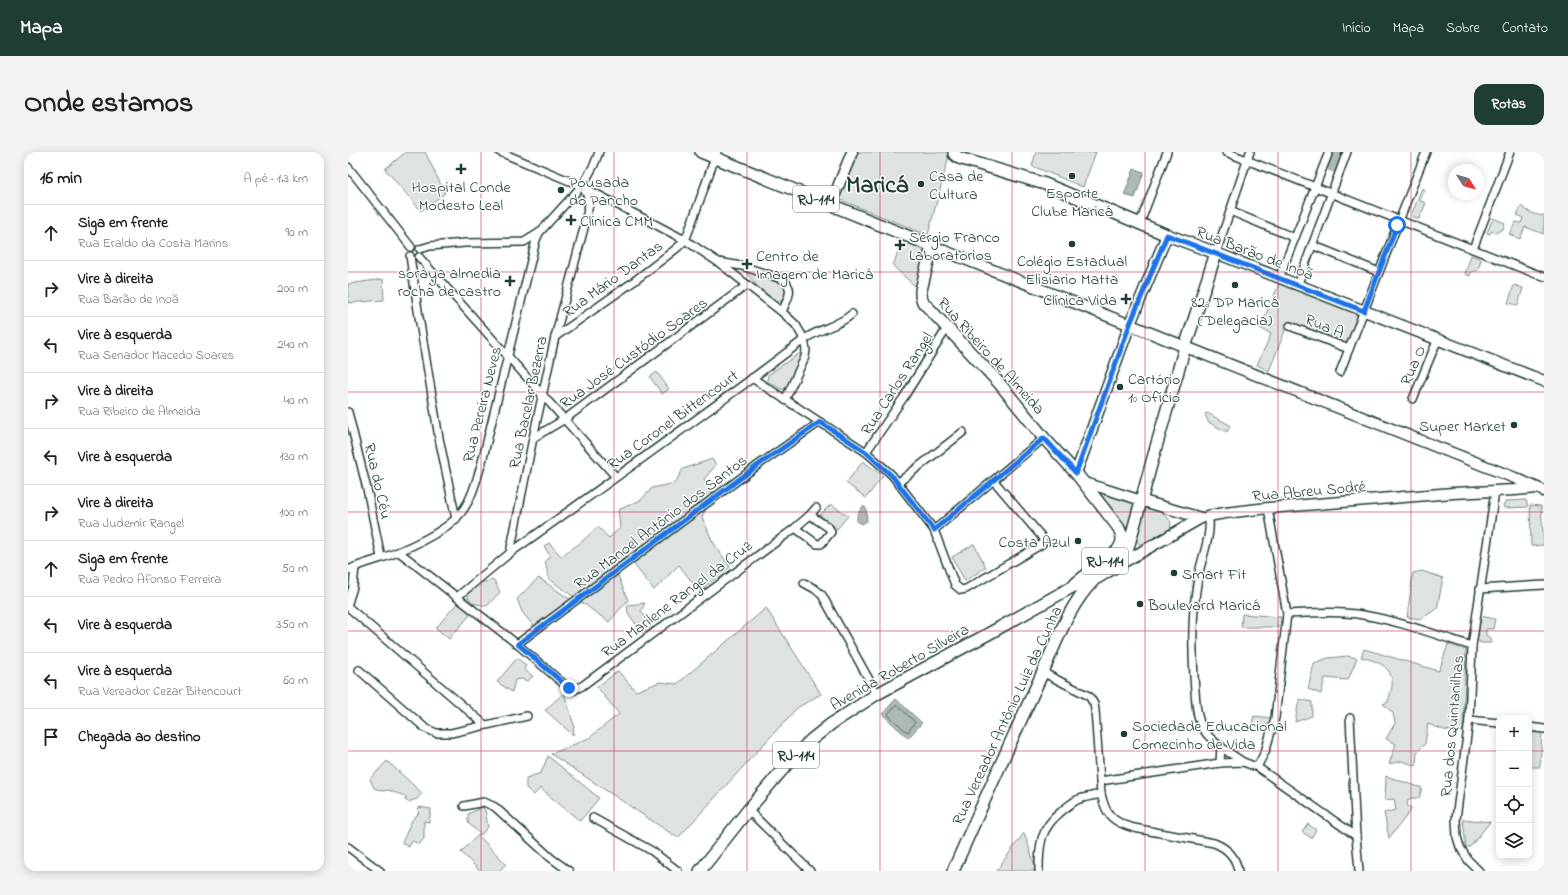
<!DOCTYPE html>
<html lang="pt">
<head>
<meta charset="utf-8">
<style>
  body { margin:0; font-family:"Indie Flower",sans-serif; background:#f2f2f2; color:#202124 }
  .controls { position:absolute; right:12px; bottom:12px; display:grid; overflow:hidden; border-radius:8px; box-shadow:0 2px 10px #0003 }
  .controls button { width:36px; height:36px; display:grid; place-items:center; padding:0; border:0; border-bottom:1px solid #e0e0e0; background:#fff; color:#202124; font:20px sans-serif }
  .compass { position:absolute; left:1100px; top:12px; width:36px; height:36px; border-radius:50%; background:#fff; box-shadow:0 2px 10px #0003; rotate:127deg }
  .stop { position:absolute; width:12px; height:12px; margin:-9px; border:3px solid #1a73e8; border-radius:50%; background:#fff }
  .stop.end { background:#1a73e8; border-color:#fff; box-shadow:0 1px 4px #0008 }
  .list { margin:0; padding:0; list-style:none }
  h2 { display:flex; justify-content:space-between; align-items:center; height:52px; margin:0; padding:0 16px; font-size:17px }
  h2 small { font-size:13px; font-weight:400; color:#757577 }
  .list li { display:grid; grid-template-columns:26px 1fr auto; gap:12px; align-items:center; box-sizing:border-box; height:56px; padding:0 16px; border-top:1px solid #e0e0e0 }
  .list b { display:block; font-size:15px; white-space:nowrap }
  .list p { margin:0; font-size:13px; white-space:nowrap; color:#757577 }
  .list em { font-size:13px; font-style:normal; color:#757577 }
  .icon { flex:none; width:22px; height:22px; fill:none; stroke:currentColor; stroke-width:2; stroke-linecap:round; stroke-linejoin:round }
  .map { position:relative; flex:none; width:1196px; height:719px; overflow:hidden; border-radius:12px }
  header { display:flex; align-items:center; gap:24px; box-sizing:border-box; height:56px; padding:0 20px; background:#1f3d34; color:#fff }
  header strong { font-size:19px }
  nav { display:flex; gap:22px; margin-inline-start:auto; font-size:14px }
  .intro { display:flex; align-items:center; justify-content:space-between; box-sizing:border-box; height:96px; padding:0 24px }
  h1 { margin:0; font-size:28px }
  .button { padding:10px 18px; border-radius:12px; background:#1f3d34; color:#fff; font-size:14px; font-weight:700 }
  main { display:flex; gap:24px; padding:0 24px }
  aside { flex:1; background:#fff; border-radius:12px; box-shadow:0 2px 10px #0003 }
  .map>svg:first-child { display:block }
  .green { fill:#dee3e2; stroke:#7e908b }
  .water { fill:#afbab7; stroke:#758883 }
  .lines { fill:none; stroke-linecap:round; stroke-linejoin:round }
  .shore { stroke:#596f68; stroke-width:1 }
  .river { stroke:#afbab7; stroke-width:13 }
  .minor-casing { stroke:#1f3d34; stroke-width:10 }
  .tertiary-casing { stroke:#1f3d34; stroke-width:12 }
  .secondary-casing { stroke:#1f3d34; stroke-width:13 }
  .primary-casing { stroke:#1f3d34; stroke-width:14 }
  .minor { stroke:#fff; stroke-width:7 }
  .tertiary { stroke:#fff; stroke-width:9 }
  .secondary { stroke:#fff; stroke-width:10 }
  .primary { stroke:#fff; stroke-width:11 }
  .route { stroke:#1a73e8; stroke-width:5 }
  .grid { fill:none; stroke:#c2185b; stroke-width:1; stroke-opacity:0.55 }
  .poi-dot { fill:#1f3d34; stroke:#fff; stroke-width:1.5 }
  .labels { text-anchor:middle; stroke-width:3; stroke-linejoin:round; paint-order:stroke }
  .shield { fill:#fff; stroke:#627771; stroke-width:1 }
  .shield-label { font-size:15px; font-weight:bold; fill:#1f3d34 }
  .poi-label { font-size:16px; fill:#1f3d34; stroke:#fff; text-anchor:start }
  .street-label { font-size:16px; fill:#1f3d34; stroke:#fff }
  .town-label { font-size:24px; font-weight:bold; fill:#1f3d34; stroke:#fff }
</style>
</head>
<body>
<header>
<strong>Mapa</strong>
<nav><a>Início</a><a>Mapa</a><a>Sobre</a><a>Contato</a></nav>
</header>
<div class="intro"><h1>Onde estamos</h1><a class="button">Rotas</a></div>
<main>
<aside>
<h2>16 min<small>A pé · 1.3 km</small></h2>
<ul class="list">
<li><svg class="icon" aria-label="ahead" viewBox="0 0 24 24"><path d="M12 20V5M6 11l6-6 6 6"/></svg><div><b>Siga em frente</b><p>Rua Eraldo da Costa Marins</p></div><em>90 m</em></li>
<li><svg class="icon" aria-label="right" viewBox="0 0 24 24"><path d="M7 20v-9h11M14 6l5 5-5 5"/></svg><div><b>Vire à direita</b><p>Rua Barão de Inoã</p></div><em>200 m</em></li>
<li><svg class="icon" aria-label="left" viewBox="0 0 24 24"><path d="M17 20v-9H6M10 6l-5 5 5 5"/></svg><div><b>Vire à esquerda</b><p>Rua Senador Macedo Soares</p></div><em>240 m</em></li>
<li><svg class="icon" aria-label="right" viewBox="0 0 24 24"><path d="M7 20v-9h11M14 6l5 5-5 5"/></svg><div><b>Vire à direita</b><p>Rua Ribeiro de Almeida</p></div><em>40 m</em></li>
<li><svg class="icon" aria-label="left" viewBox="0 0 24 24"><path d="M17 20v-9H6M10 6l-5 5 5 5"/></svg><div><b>Vire à esquerda</b></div><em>130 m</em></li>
<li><svg class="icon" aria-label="right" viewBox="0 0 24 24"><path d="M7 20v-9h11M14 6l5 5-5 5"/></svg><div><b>Vire à direita</b><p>Rua Judemir Rangel</p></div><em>100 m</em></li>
<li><svg class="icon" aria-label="ahead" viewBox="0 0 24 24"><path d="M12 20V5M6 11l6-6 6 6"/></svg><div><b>Siga em frente</b><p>Rua Pedro Afonso Ferreira</p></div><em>50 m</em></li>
<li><svg class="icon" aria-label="left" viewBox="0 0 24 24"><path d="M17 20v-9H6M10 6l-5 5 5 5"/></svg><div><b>Vire à esquerda</b></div><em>350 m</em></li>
<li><svg class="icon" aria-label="left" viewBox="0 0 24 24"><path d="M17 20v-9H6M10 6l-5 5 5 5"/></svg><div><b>Vire à esquerda</b><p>Rua Vereador Cezar Bitencourt</p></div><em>60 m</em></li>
<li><svg class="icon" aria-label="arrive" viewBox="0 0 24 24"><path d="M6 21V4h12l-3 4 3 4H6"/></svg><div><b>Chegada ao destino</b></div></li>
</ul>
</aside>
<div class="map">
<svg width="1196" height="719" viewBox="0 0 1196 719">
  <rect width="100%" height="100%" fill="#fff"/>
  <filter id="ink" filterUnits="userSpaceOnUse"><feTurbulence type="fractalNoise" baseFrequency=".025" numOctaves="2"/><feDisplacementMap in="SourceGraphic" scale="8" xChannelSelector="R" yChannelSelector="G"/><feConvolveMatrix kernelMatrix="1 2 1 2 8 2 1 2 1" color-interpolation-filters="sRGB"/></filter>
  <g filter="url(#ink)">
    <g class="green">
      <polygon points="58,0 77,0 97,41 73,59 37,17"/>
      <polygon points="508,0 602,0 580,83 488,46"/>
      <polygon points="688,0 748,0 735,35 684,14"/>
      <polygon points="1074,36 1077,38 1072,49 1078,51 1071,67 1063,64"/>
      <path d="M1173,54C1179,59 1189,65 1196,63V82L1177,75L1172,87L1161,82L1168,70L1173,71L1175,66L1169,63Z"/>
      <polygon points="1145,66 1157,71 1155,77 1147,81 1144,79 1142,82 1139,81"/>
      <polygon points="555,85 582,96 570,137 545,114"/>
      <polygon points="1123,103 1133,107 1130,118 1123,120 1122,124 1117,122"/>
      <polygon points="395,117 436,133 438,138 434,149 429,151 410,135"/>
      <polygon points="35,127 36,148 0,151 0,132"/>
      <polygon points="931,132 1013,162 1001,195 941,169 921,219 909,213 923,182 912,176"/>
      <polygon points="1166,133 1175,136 1170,153 1160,151"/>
      <polygon points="455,199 441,233 435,238 419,229 420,223 424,220"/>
      <polygon points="309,220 321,237 314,242 302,225"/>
      <polygon points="859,261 882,273 879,280 860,270 857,262"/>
      <polygon points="364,307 368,313 356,327 366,340 354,365 365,390 382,415 351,439 331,413 306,438 279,404 266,414 280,448 261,470 201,427 197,409 202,404 196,394 201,391 213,404 231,392 250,375 261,386 272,376 270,358 293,348 304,336 327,331 335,317"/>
      <polygon points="515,309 535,324 518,346 498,331"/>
      <polygon points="761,342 812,360 819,365 823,370 822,379 797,393 792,393 756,351 754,346 757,343"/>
      <polygon points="1178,348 1180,355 1156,356 1155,354 1158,349"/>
      <polygon points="483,352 500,364 489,377 472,363"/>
      <polygon points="1182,353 1193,354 1196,393 1183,394"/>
      <polygon points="626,392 638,415 617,429 604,405"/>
      <polygon points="1074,419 1095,426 1089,457 1072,467 1059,465 1065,421"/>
      <path d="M191,426L223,448L188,477L174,460L169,447C177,440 182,432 191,426Z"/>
      <polygon points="146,428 152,440 139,454 124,451 120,446 121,438 131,431"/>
      <polygon points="110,450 123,462 101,487 88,476"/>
      <polygon points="297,451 293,459 307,479 298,486 280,461 279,453"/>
      <polygon points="418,456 473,542 449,556 330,686 203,602 241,586 271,562 249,535 270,519 288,539 312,530 329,532"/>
      <polygon points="894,462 933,465 932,475 893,475"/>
      <polygon points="1133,464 1147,467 1145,477 1138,477 1138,483 1142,486 1143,491 1132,491 1132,489 1129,489"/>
      <path d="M1100,492L1118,498L1115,580L1096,578L1080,572L1077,592L1069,600L1068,614L1054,609L1041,612L1048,592L1038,587L1047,571L1045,561L1035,552L1040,550C1041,545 1043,540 1044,535C1046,514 1029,509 1013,505L1016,497L1091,519Z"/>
      <polygon points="999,504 1009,506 1000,528 977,526 973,542 960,537 966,511 980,506"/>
      <polygon points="169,506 178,513 176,518 185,524 180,529 173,527 167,528 164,540 149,530"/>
      <polygon points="216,541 226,573 225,583 197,558"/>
      <polygon points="951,547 964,550 964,564 947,570"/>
      <polygon points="906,564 924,566 920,581 904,571"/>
      <polygon points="1181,580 1194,581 1192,615 1181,615"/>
      <polygon points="200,604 251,646 232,669 192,636 186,643 178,636 178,626 193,621"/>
      <path d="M39,609L74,641L69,647L60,650L57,648L58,645C52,641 47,642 41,638L35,639L26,636L22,627Z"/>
      <polygon points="1038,624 1074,636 1071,646 1063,646 1060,648 1059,653 1064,657 1041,686 1036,661 1048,658 1046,647 1037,648"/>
      <polygon points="71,655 83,657 81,670 76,669 76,687 71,692 64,689 61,695 54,691 64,668 70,662"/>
      <polygon points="134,655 137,658 140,675 133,683 120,671 120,662"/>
      <polygon points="1115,667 1142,670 1122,695 1118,695"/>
      <polygon points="960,672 968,678 963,686 954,680"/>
      <polygon points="676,681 688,716 687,719 648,719"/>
      <polygon points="130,683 158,712 151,719 132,719 113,700"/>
    </g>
    <g class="water">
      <polygon points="786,17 796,20 787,46 776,43"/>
      <polygon points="515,354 518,356 519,369 514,372 509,369 509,363"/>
      <polygon points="548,547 574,571 560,586 534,562"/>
    </g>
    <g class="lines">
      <polygon class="shore" points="549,553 567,570 560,580 558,579 540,563 541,561"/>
      <polyline class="river" points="985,14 990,0"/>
      <g class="minor-casing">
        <g id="minor">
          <polyline points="152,0 231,33"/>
          <polyline points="878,0 1196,125"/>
          <polyline points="0,15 63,95"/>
          <polyline points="236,31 246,13 251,0"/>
          <polyline points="239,37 337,88 370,110 434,160 448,173 456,187 458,198 457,205 437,248"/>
          <polyline points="882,59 947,86"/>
          <polyline points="792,71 819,0"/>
          <polyline points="964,93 1031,120"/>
          <polyline points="72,97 82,94 117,91 176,90 191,81"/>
          <polyline points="1125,97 1162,0"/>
          <polyline points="868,101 902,0"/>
          <polyline points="62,104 71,165 91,286 108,367"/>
          <polyline points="71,105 268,325"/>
          <path d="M370,110L394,114L434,127C448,137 439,147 434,160"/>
          <polyline points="931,126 981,0"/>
          <polyline points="949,134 999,0"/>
          <polyline points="942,174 1001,197"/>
          <polyline points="207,185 285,130 329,96 337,88 340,81 369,0"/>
          <polyline points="992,220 1078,0"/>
          <polyline points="404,226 518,300 544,323 586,378 607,433 613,438 618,437 694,392 695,388 693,384 646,329"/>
          <polyline points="1065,247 1089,189"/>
          <polyline points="0,260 19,337 33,405"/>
          <polyline points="185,286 217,267 399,133"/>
          <polyline points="518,300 556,245 599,176"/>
          <polyline points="551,330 615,280"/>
          <path d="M860,364C865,379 854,405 851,421C843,460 844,499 847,539C848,550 848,564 854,575C862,590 881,600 895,610"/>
          <polyline points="447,376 469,392 473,392 483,380 481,376 462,363"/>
          <polyline points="586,378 696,286"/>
          <polyline points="51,400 169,492 217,533 226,538 234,534 447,376 462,363 468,356"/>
          <path d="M162,401C260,331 358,262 454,189C468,177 488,176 504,162"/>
          <path d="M0,418C17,410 35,407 52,399C71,391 103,376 115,358C125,344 129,326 134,310L188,88L191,81L230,38"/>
          <polyline points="456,431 467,437 474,443 529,542"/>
          <polyline points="1132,437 1196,433"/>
          <polyline points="109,445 162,401 185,286 207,185 236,76 241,52 240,45 237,39"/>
          <polyline points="0,451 5,435 7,415"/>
          <polyline points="0,455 137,573"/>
          <path d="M939,462C964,461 990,459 1015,463C1052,469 1088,483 1124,494L1121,568L1108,667L1109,685L1112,695L1120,708L1131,719"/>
          <polyline points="169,492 413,311 472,270"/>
          <polyline points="1124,494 1147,339"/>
          <polyline points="11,518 77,576 88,581 103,581 179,564"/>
          <path d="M694,520L741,544L746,552L747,558L753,642C758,664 765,670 786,676L866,691C879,696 888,705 890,719"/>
          <polyline points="1002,566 1008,684 1011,719"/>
          <polyline points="1121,568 1151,571"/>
          <polyline points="1181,575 1196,577"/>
          <polyline points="872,611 873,594"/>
          <polyline points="909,615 917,600 927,566 939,462 920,356"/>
          <polyline points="752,629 872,611 895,610 909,615 1008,684"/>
          <polyline points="116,654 136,650 147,655 203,706 221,719"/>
          <polyline points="400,658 462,719"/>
          <polyline points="245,666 304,699 330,719"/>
          <polyline points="0,695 32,719"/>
          <path d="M691,719C691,693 692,676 714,659C719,655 723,651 729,648C736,645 745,644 753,642"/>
        </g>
      </g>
      <g class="tertiary-casing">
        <polyline id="tertiary" points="735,330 792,348"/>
      </g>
      <g class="secondary-casing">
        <g id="secondary">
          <polyline points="483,52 504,0"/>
          <polyline points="584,94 1167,326 1196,339"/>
          <polyline points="868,101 1196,229"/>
          <polyline points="728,321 782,172 819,83"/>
          <polyline points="792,348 853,366"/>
          <polyline points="860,364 877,361 920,356 1105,341 1167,338 1189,336"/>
          <polyline points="767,415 853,366"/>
        </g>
      </g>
      <g class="primary-casing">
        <g id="primary">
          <path d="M353,0L584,94L573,138V144L575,150L652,232L696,286L728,321L770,375C775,384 776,390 769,399L728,431"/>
          <polyline points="352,719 400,658 441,610 463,588 483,572 529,542 642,481 724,435 749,426 767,415 777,402 780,396 808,295 837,195 868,101 819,83 697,32 611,6 606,2 606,0"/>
          <path d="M605,719C634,653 664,587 694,522C708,491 721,453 745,429"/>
        </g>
      </g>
      <use href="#minor" class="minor"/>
      <use href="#tertiary" class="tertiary"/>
      <use href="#secondary" class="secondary"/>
      <use href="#primary" class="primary"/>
    </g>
  </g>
  <g class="lines" filter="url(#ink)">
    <polyline class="route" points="221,536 170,492 413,311 472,270 518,300 544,324 586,378 696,286 728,321 782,172 819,83 1016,159 1049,73"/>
  </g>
  <path class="grid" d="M133,0V719M266,0V719M399,0V719M532,0V719M664,0V719M797,0V719M930,0V719M1063,0V719M0,120H1196M0,240H1196M0,360H1196M0,479H1196M0,599H1151M1181,599H1196"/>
  <g class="poi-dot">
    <path d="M111 11h4v4h4v4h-4v4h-4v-4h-4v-4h4z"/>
    <circle cx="724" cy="24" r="4"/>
    <circle cx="573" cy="32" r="4"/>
    <circle cx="213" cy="38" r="4"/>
    <path d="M221 62h4v4h4v4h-4v4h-4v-4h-4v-4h4z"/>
    <circle cx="724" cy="92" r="4"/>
    <path d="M550 87h4v4h4v4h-4v4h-4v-4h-4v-4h4z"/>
    <path d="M397 106h4v4h4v4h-4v4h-4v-4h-4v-4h4z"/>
    <path d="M160 123h4v4h4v4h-4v4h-4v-4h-4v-4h4z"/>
    <circle cx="887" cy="133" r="4"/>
    <path d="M776 141h4v4h4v4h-4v4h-4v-4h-4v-4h4z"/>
    <circle cx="772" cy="235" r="4"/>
    <circle cx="1166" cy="273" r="4"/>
    <circle cx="730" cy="389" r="4"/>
    <circle cx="826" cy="421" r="4"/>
    <circle cx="792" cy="452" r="4"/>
    <circle cx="776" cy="582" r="4"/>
  </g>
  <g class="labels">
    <g class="shield">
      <rect x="445" y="34" width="46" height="26" rx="3"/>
      <rect x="734" y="396" width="46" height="26" rx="3"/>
      <rect x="425" y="590" width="46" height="26" rx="3"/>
    </g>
    <g class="shield-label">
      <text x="468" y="52">RJ-114</text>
      <text x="757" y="414">RJ-114</text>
      <text x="448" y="608">RJ-114</text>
    </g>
    <g class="poi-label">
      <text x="581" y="29">Casa de<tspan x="581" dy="18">Cultura</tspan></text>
      <text x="221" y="35">Pousada<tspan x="221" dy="18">do Pancho</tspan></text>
      <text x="113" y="40" text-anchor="middle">Hospital Conde<tspan x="113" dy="18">Modesto Leal</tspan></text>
      <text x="724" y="46" text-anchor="middle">Esporte<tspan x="724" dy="18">Clube Maricá</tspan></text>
      <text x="232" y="74">Clínica CMM</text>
      <text x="561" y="90">Sérgio Franco<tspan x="561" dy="18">Laboratórios</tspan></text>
      <text x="408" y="109">Centro de<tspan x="408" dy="18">Imagem de Maricá</tspan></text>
      <text x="724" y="114" text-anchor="middle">Colégio Estadual<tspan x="724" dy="18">Elisiario Matta</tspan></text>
      <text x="153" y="126" text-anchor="end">soraya almedia<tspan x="153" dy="18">rocha de castro</tspan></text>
      <text x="769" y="153" text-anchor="end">Clínica Vida</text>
      <text x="887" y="155" text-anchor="middle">82ª DP Maricá<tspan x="887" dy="18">(Delegacia)</tspan></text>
      <text x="780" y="232">Cartório<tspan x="780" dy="18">1º Ofício</tspan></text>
      <text x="1158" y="279" text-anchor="end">Super Market</text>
      <text x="722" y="395" text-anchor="end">Costa Azul</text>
      <text x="834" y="427">Smart Fit</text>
      <text x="800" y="458">Boulevard Maricá</text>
      <text x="784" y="579">Sociedade Educacional<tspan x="784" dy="18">Comecinho de Vida</tspan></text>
    </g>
    <g class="street-label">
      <text transform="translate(907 100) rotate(21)" y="6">Rua Barão de Inoã</text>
      <text transform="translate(264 126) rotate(-36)" y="6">Rua Mário Dantas</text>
      <text transform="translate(977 173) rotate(22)" y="6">Rua A</text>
      <text transform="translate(285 200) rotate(-36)" y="6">Rua José Custódio Soares</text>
      <text transform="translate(644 203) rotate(48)" y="6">Rua Ribeiro de Almeida</text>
      <text transform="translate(1064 213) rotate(-67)" y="6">Rua O</text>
      <text transform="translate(548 231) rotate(-57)" y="6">Rua Carlos Rangel</text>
      <text transform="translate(179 250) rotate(-78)" y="6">Rua Bacelar Bezerra</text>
      <text transform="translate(133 252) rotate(-76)" y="6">Rua Pereira Neves</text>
      <text transform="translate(324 267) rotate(-36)" y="6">Rua Coronel Bittencourt</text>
      <text transform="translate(31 329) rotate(77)" y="6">Rua do Céu</text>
      <text transform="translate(961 338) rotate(-5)" y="6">Rua Abreu Sodré</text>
      <text transform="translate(312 369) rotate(-37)" y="6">Rua Manoel Antônio dos Santos</text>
      <text transform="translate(328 446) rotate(-37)" y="6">Rua Marilene Rangel da Cruz</text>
      <text transform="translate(551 514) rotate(-30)" y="6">Avenida Roberto Silveira</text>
      <text transform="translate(658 563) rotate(-65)" y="6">Rua Vereador Antônio Luiz da Cunha</text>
      <text transform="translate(1103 574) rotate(-85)" y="6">Rua dos Quintanilhas</text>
    </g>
    <g class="town-label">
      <text x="529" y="40">Maricá</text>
    </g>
  </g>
</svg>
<div class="controls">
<button>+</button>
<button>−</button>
<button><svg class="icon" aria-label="locate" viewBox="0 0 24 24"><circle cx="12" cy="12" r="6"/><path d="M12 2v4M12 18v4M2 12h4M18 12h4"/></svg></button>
<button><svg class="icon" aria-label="layers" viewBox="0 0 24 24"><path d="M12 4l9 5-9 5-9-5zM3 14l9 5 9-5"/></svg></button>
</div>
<svg class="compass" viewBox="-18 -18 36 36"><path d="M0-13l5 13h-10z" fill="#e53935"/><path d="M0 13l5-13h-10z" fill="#757577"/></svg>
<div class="stop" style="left:1049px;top:73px"></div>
<div class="stop end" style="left:221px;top:536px"></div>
</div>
</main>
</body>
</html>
